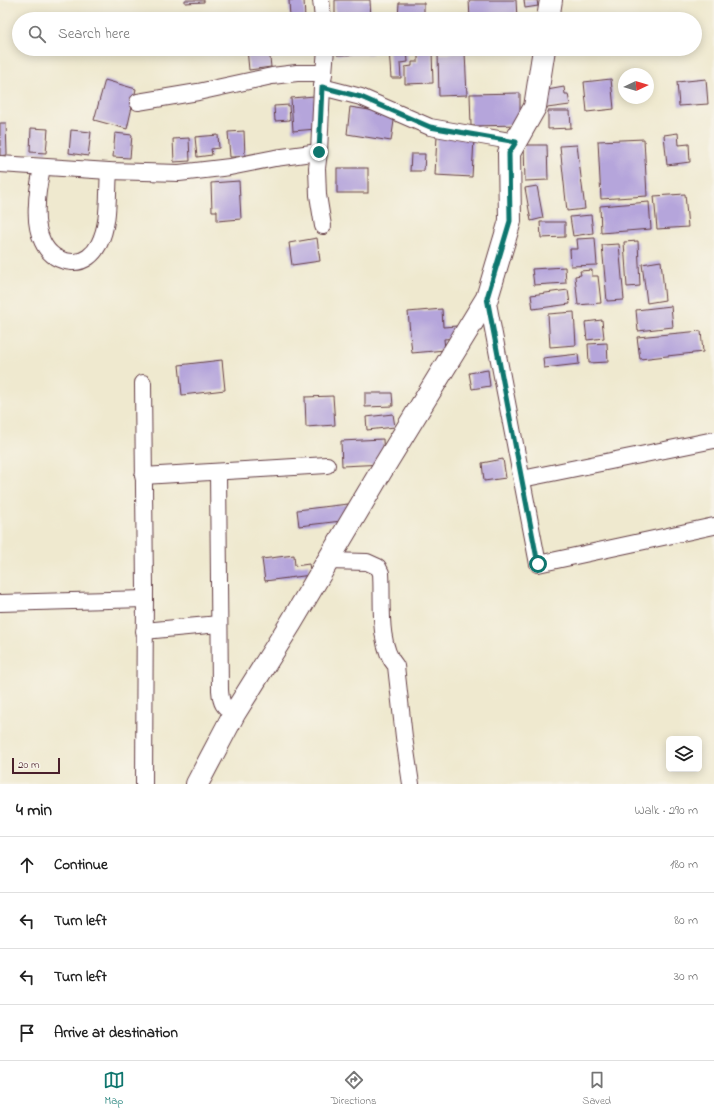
<!DOCTYPE html>
<html lang="en">
<head>
<meta charset="utf-8">
<style>
  body { margin:0; font-family:"Indie Flower",sans-serif; background:#f2f2f2; color:#222 }
  .controls { position:absolute; right:12px; bottom:12px; display:grid; overflow:hidden; border-radius:6px; box-shadow:0 2px 10px #0003 }
  .controls button { width:36px; height:36px; display:grid; place-items:center; padding:0; border:0; border-bottom:1px solid #e0e0e0; background:#fff; color:#222; font:20px sans-serif }
  .compass { position:absolute; left:618px; top:68px; width:36px; height:36px; border-radius:50%; background:#fff; box-shadow:0 2px 10px #0003; rotate:86deg }
  .scale { position:absolute; left:12px; bottom:10px; width:48px; box-sizing:border-box; padding-left:4px; border:2px solid #4a1f2b; border-top:0; font-size:11px; line-height:14px; white-space:nowrap; color:#4a1f2b; -webkit-text-stroke:3px #f7f3e8; paint-order:stroke }
  .stop { position:absolute; width:12px; height:12px; margin:-9px; border:3px solid #0f766e; border-radius:50%; background:#fff }
  .stop.end { background:#0f766e; border-color:#fff; box-shadow:0 1px 4px #0008 }
  .list { margin:0; padding:0; list-style:none }
  h2 { display:flex; justify-content:space-between; align-items:center; height:52px; margin:0; padding:0 16px; font-size:17px }
  h2 small { font-size:13px; font-weight:400; color:#767676 }
  .list li { display:grid; grid-template-columns:26px 1fr auto; gap:12px; align-items:center; box-sizing:border-box; height:56px; padding:0 16px; border-top:1px solid #e0e0e0 }
  .list b { display:block; font-size:15px; white-space:nowrap }
  .list em { font-size:13px; font-style:normal; color:#767676 }
  .icon { flex:none; width:22px; height:22px; fill:none; stroke:currentColor; stroke-width:2; stroke-linecap:round; stroke-linejoin:round }
  .map { position:relative; flex:none; width:714px; height:784px; overflow:hidden }
  .search { position:absolute; background:#fff; box-shadow:0 2px 10px #0003; left:12px; right:12px; top:12px; height:44px; display:flex; align-items:center; gap:10px; box-sizing:border-box; padding:0 14px; border-radius:22px; color:#767676; font-size:15px }
  .sheet { height:276px; background:#fff }
  nav { display:flex; justify-content:space-around; align-items:center; box-sizing:border-box; height:56px; border-top:1px solid #e0e0e0; background:#fff; font-size:11px; color:#767676 }
  nav a { display:grid; justify-items:center; gap:2px }
  nav .on { color:#0f766e }
  .map>svg:first-child { display:block }
  .building { fill:#b5a5db }
  .lines { fill:none; stroke-linecap:round; stroke-linejoin:round }
  .street-casing { stroke:#633d44; stroke-width:18 }
  .secondary-casing { stroke:#633d44; stroke-width:24 }
  .street { stroke:#fff; stroke-width:16 }
  .secondary { stroke:#fff; stroke-width:22 }
  .route { stroke:#0f766e; stroke-width:5 }
</style>
</head>
<body>
<div class="map">
<svg width="714" height="784" viewBox="0 0 714 784">
  <rect width="100%" height="100%" fill="#f7f3e8"/>
  <filter id="ink" filterUnits="userSpaceOnUse"><feTurbulence type="fractalNoise" baseFrequency=".025" numOctaves="2"/><feDisplacementMap in="SourceGraphic" scale="8" xChannelSelector="R" yChannelSelector="G"/><feConvolveMatrix kernelMatrix="1 2 1 2 8 2 1 2 1" color-interpolation-filters="sRGB"/></filter>
  <filter id="wash" filterUnits="userSpaceOnUse"><feTurbulence type="fractalNoise" baseFrequency=".012" numOctaves="4" result="noise"/><feDisplacementMap in="SourceGraphic" scale="16" xChannelSelector="R" yChannelSelector="G"/><feGaussianBlur stdDeviation="0.9" result="paint"/><feColorMatrix in="noise" values="0 0 0 0 0 0 0 0 0 0 0 0 0 0 0 0 0 1.4 0 .05"/><feComposite in="paint" operator="in"/></filter>
  <g filter="url(#wash)">
    <rect width="100%" height="100%" fill="#efe9cf"/>
    <g id="blocks">
      <g class="building">
        <polygon points="185,0 204,0 204,2 185,3"/>
        <polygon points="289,0 304,0 305,18 290,19"/>
        <polygon points="335,0 370,0 371,19 335,19"/>
        <polygon points="469,0 516,0 517,19 470,19"/>
        <polygon points="524,0 537,0 538,6 525,8"/>
        <polygon points="399,3 424,3 424,19 398,19"/>
        <polygon points="247,49 269,49 271,67 249,70"/>
        <polygon points="336,49 372,49 372,54 337,55"/>
        <polygon points="389,49 407,49 408,62 400,63 401,78 391,78"/>
        <polygon points="418,51 432,51 433,83 405,84 405,67 412,66 412,62 418,62"/>
        <polygon points="465,53 467,95 439,96 438,54"/>
        <polygon points="611,79 614,109 587,112 584,82"/>
        <polygon points="706,79 708,104 679,106 677,82"/>
        <polygon points="105,80 136,89 127,129 94,120"/>
        <polygon points="564,87 565,94 568,94 570,105 547,108 545,97 547,90"/>
        <polygon points="520,93 520,125 471,126 470,94"/>
        <polygon points="315,96 316,129 293,131 291,98"/>
        <polygon points="289,105 290,120 275,121 274,106"/>
        <polygon points="350,107 395,114 391,141 347,134"/>
        <polygon points="548,111 570,111 571,128 548,129"/>
        <polygon points="0,123 6,123 7,155 0,156"/>
        <polygon points="31,128 48,129 46,153 30,152"/>
        <polygon points="71,130 91,132 88,156 69,153"/>
        <polygon points="244,131 245,157 230,157 228,132"/>
        <polygon points="115,133 132,135 130,158 113,157"/>
        <polygon points="678,133 679,145 689,144 690,162 667,165 664,135"/>
        <polygon points="218,135 219,148 211,149 212,155 197,157 195,137"/>
        <polygon points="437,136 474,138 472,177 435,175"/>
        <polygon points="189,138 190,161 174,162 173,139"/>
        <polygon points="644,139 647,196 601,199 598,141"/>
        <polygon points="524,145 547,145 548,180 525,181"/>
        <polygon points="577,145 585,209 567,211 560,146"/>
        <polygon points="411,154 425,154 424,171 410,171"/>
        <rect x="337" y="168" width="31" height="25"/>
        <polygon points="239,181 241,219 217,221 217,211 212,211 211,183"/>
        <polygon points="537,186 543,218 531,221 525,188"/>
        <polygon points="685,194 688,227 657,229 654,196"/>
        <polygon points="649,202 651,229 601,233 600,206"/>
        <polygon points="591,215 593,233 573,236 570,217"/>
        <polygon points="540,222 565,222 565,237 541,238"/>
        <polygon points="317,238 320,261 292,265 289,243"/>
        <polygon points="595,238 597,265 571,266 570,249 578,249 577,239"/>
        <polygon points="638,241 640,286 627,287 624,242"/>
        <polygon points="619,244 624,300 607,301 602,245"/>
        <polygon points="661,261 665,300 647,303 642,264"/>
        <polygon points="565,267 566,283 534,285 532,269"/>
        <polygon points="592,270 592,276 598,276 601,303 578,305 575,276 581,275 580,271"/>
        <polygon points="568,290 570,304 533,309 531,295"/>
        <polygon points="671,306 673,327 638,331 636,310"/>
        <polygon points="442,309 443,327 457,326 458,338 444,339 445,350 412,353 408,312"/>
        <polygon points="574,312 576,345 550,347 548,314"/>
        <polygon points="602,320 604,338 587,340 585,322"/>
        <polygon points="701,331 703,352 640,359 637,337"/>
        <polygon points="607,343 608,362 589,363 588,344"/>
        <polygon points="578,354 579,364 544,368 543,358"/>
        <polygon points="222,360 225,390 182,395 179,365"/>
        <polygon points="488,370 490,386 472,389 469,373"/>
        <polygon points="365,393 392,393 393,406 365,407"/>
        <polygon points="333,396 335,425 306,427 305,397"/>
        <polygon points="393,414 395,427 367,430 366,417"/>
        <polygon points="383,439 384,464 342,466 341,441"/>
        <polygon points="503,459 506,478 484,481 482,463"/>
        <polygon points="348,504 350,520 299,526 297,510"/>
        <polygon points="294,555 295,566 309,564 311,575 265,581 262,559"/>
      </g>
    </g>
  </g>
  <g filter="url(#ink)">
    <use href="#blocks" fill-opacity="0" stroke="#633d44" stroke-width="1"/>
    <g class="lines">
      <g class="street-casing">
        <g id="street">
          <polyline points="321,0 323,19"/>
          <polyline points="322,87 361,97 430,127 516,142"/>
          <polyline points="138,102 198,92 272,76 297,73 324,73"/>
          <polyline points="0,164 109,171 179,173 230,167 275,158 319,152"/>
          <path d="M42,167C40,179 37,192 37,204C35,229 42,260 72,262C84,263 94,254 99,244C110,223 107,195 109,171"/>
          <polyline points="323,226 318,195 317,168 319,152 322,87 324,73 326,49"/>
          <polyline points="487,298 538,564 714,526"/>
          <polyline points="143,383 145,589 144,784"/>
          <path d="M218,472L220,690C221,704 223,706 234,714"/>
          <polyline points="143,476 327,465"/>
          <polyline points="522,479 714,440"/>
          <path d="M328,561L367,562L378,567L381,573C383,600 377,645 396,666L404,737L411,784"/>
          <polyline points="0,603 145,599"/>
          <polyline points="144,631 219,624"/>
        </g>
      </g>
      <g class="secondary-casing">
        <g id="secondary">
          <polyline points="548,19 551,0"/>
          <polyline points="197,784 234,714 291,623 380,473 487,298 510,221 509,153 535,107 544,49"/>
        </g>
      </g>
      <use href="#street" class="street"/>
      <use href="#secondary" class="secondary"/>
    </g>
  </g>
  <g class="lines" filter="url(#ink)">
    <polyline class="route" points="319,152 322,87 361,97 430,127 516,142 509,153 510,221 487,298 538,564"/>
  </g>
</svg>
<div class="controls">
<button><svg class="icon" aria-label="layers" viewBox="0 0 24 24"><path d="M12 4l9 5-9 5-9-5zM3 14l9 5 9-5"/></svg></button>
</div>
<svg class="compass" viewBox="-18 -18 36 36"><path d="M0-13l5 13h-10z" fill="#e53935"/><path d="M0 13l5-13h-10z" fill="#767676"/></svg>
<div class="scale">20 m</div>
<div class="stop" style="left:538px;top:564px"></div>
<div class="stop end" style="left:319px;top:152px"></div>
<div class="search"><svg class="icon" aria-label="search" viewBox="0 0 24 24"><circle cx="10" cy="10" r="6"/><path d="M15 15l6 6"/></svg>Search here</div>
</div>
<section class="sheet">
<h2>4 min<small>Walk · 290 m</small></h2>
<ul class="list">
<li><svg class="icon" aria-label="ahead" viewBox="0 0 24 24"><path d="M12 20V5M6 11l6-6 6 6"/></svg><div><b>Continue</b></div><em>180 m</em></li>
<li><svg class="icon" aria-label="left" viewBox="0 0 24 24"><path d="M17 20v-9H6M10 6l-5 5 5 5"/></svg><div><b>Turn left</b></div><em>80 m</em></li>
<li><svg class="icon" aria-label="left" viewBox="0 0 24 24"><path d="M17 20v-9H6M10 6l-5 5 5 5"/></svg><div><b>Turn left</b></div><em>30 m</em></li>
<li><svg class="icon" aria-label="arrive" viewBox="0 0 24 24"><path d="M6 21V4h12l-3 4 3 4H6"/></svg><div><b>Arrive at destination</b></div></li>
</ul>
</section>
<nav>
<a class="on"><svg class="icon" aria-label="map" viewBox="0 0 24 24"><path d="M3 6l6-2 6 2 6-2v14l-6 2-6-2-6 2zM9 4v14M15 6v14"/></svg>Map</a>
<a><svg class="icon" aria-label="directions" viewBox="0 0 24 24"><path d="M12 3l9 9-9 9-9-9zM9 14v-3h6M13 9l2 2-2 2"/></svg>Directions</a>
<a><svg class="icon" aria-label="saved" viewBox="0 0 24 24"><path d="M7 4h10v16l-5-4-5 4z"/></svg>Saved</a>
</nav>
</body>
</html>
